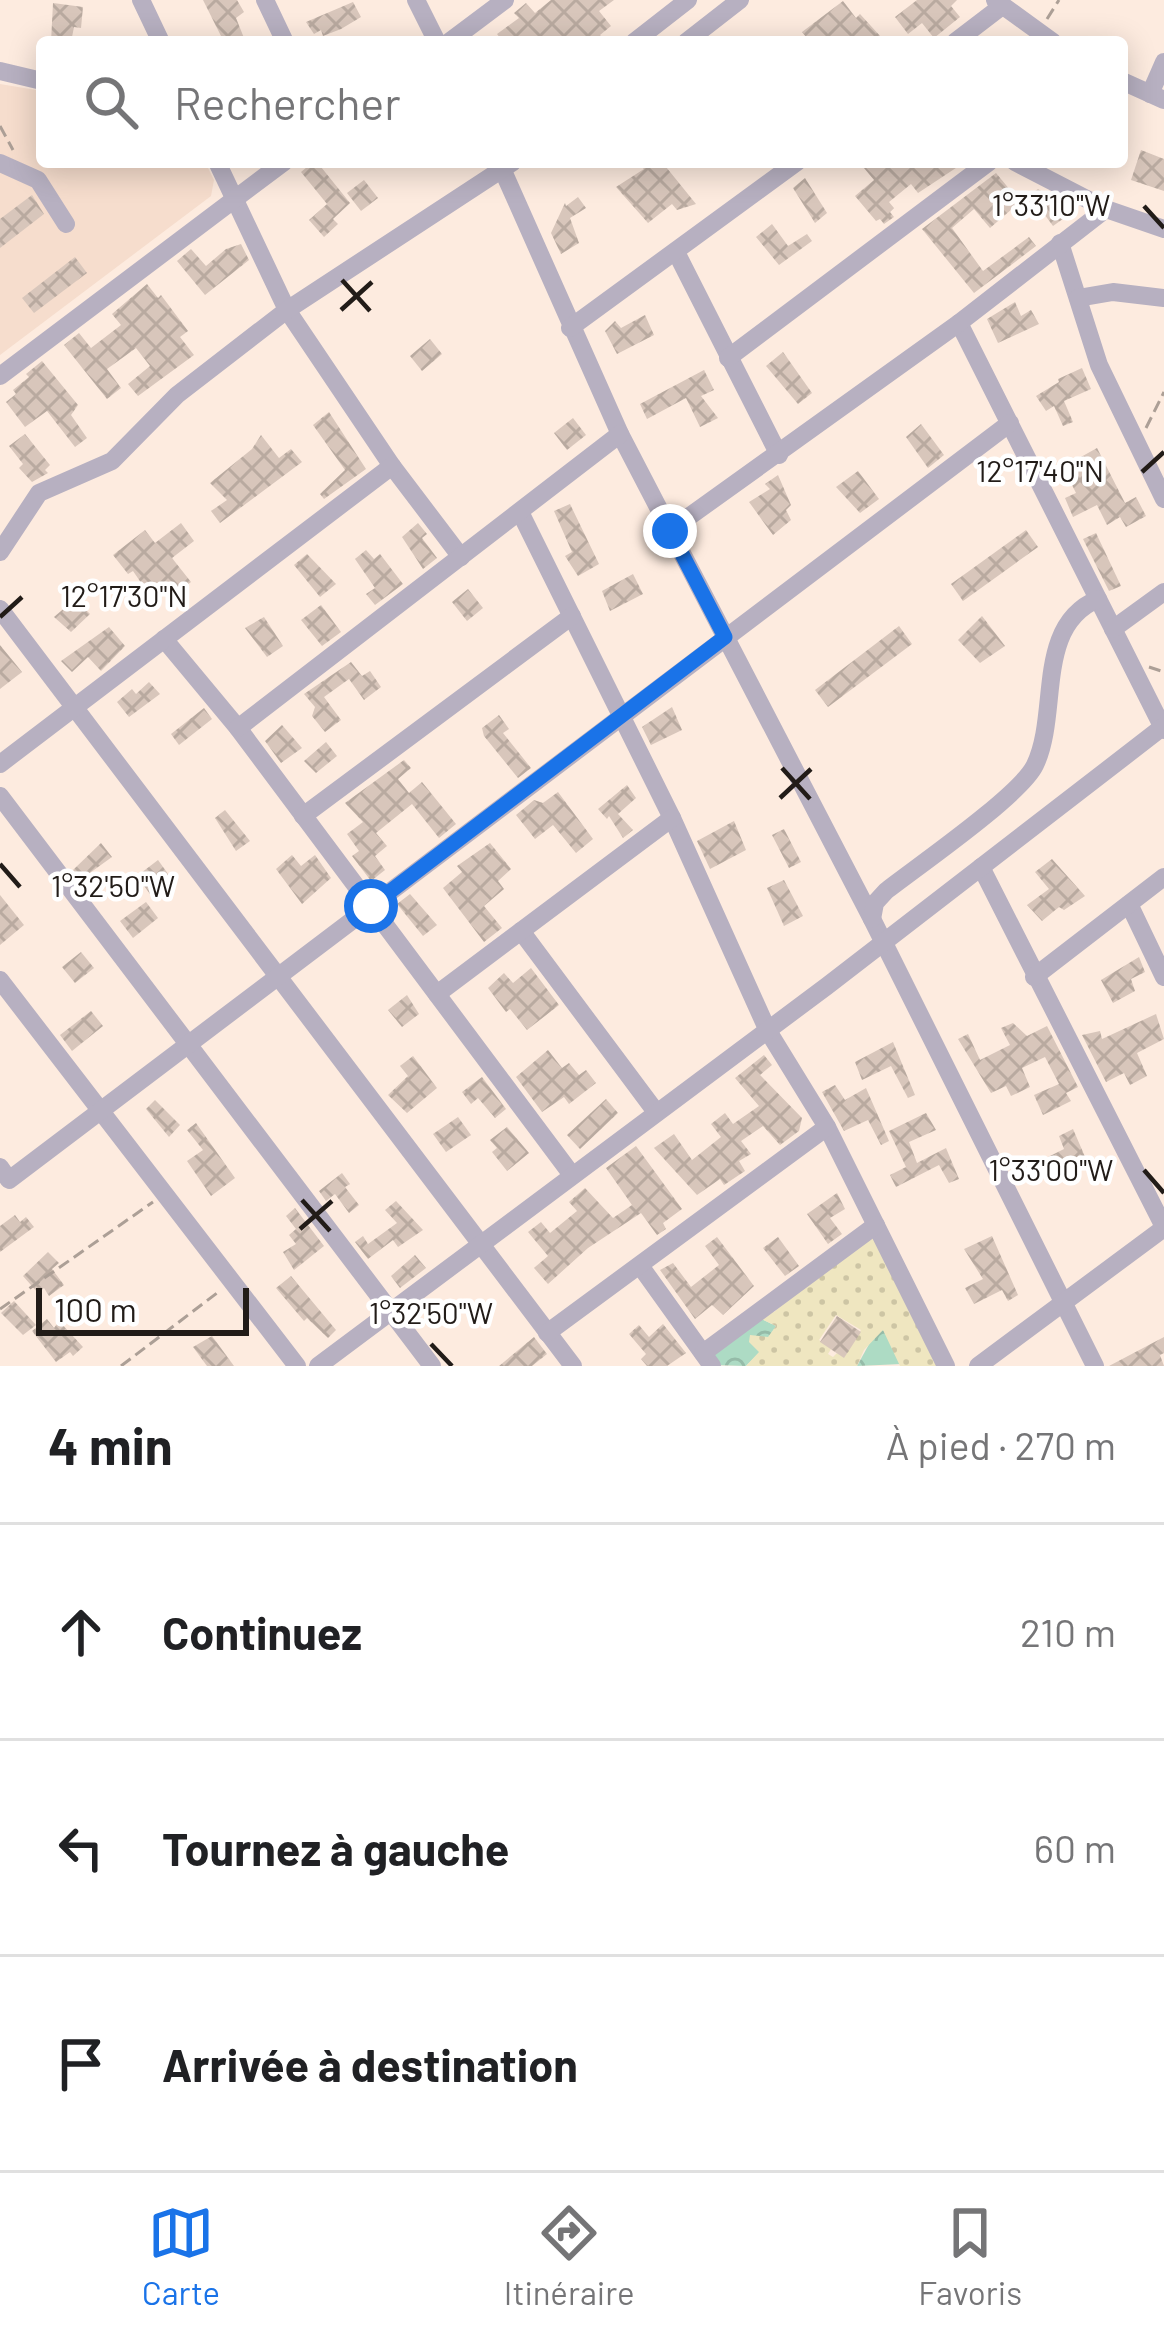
<!DOCTYPE html>
<html lang="fr">
<head>
<meta charset="utf-8">
<style>
  body { margin:0; font-family:Barlow,sans-serif; background:#f2f2f2; color:#202124 }
  .scale { position:absolute; left:36px; bottom:30px; width:213px; box-sizing:border-box; padding-left:12px; border:6px solid #221c18; border-top:0; font-size:33px; line-height:42px; white-space:nowrap; color:#221c18; -webkit-text-stroke:9px #fff; paint-order:stroke }
  .stop { position:absolute; width:36px; height:36px; margin:-27px; border:9px solid #1a73e8; border-radius:50%; background:#fff }
  .stop.end { background:#1a73e8; border-color:#fff; box-shadow:0 3px 12px #0008 }
  .list { margin:0; padding:0; list-style:none }
  h2 { display:flex; justify-content:space-between; align-items:center; height:156px; margin:0; padding:0 48px; font-size:51px }
  h2 small { font-size:39px; font-weight:400; color:#757577 }
  .list li { display:grid; grid-template-columns:78px 1fr auto; gap:36px; align-items:center; box-sizing:border-box; height:216px; padding:0 48px; border-top:3px solid #e0e0e0 }
  .list b { display:block; font-size:45px; white-space:nowrap }
  .list em { font-size:39px; font-style:normal; color:#757577 }
  .icon { flex:none; width:66px; height:66px; fill:none; stroke:currentColor; stroke-width:2; stroke-linecap:round; stroke-linejoin:round }
  .map { position:relative; flex:none; width:1164px; height:1366px; overflow:hidden }
  .search { position:absolute; background:#fff; box-shadow:0 6px 30px #0003; left:36px; right:36px; top:36px; height:132px; display:flex; align-items:center; gap:30px; box-sizing:border-box; padding:0 42px; border-radius:12px; color:#757577; font-size:45px }
  .sheet { height:804px; background:#fff }
  nav { display:flex; justify-content:space-around; align-items:center; box-sizing:border-box; height:168px; border-top:3px solid #e0e0e0; background:#fff; font-size:33px; color:#757577 }
  nav a { display:grid; justify-items:center; gap:6px }
  nav .on { color:#1a73e8 }
  .map>svg:first-child { display:block }
  .built { fill:#f6ddcd }
  .forest { fill:url(#forest-crowns) }
  .sand { fill:url(#sand-dots); fill-rule:evenodd }
  .building { fill:url(#building-cross-hatch) }
  .lines { fill:none; stroke-linecap:round; stroke-linejoin:round }
  .path { stroke:#ac9f96; stroke-width:3; stroke-dasharray:12 6; stroke-linecap:butt }
  .minor { stroke:#b7b0c1; stroke-width:18 }
  .route { stroke:#1a73e8; stroke-width:15 }
  .ticks { fill:none; stroke:#221c18; stroke-width:4.5 }
  .ticks-label { font-size:30px; text-anchor:middle; fill:#221c18; stroke:#fff; stroke-width:9; stroke-linejoin:round; paint-order:stroke }
</style>
</head>
<body>
<div class="map">
<svg width="1164" height="1366" viewBox="0 0 1164 1366">
  <defs>
    <pattern id="forest-crowns" width="20" height="18" patternUnits="userSpaceOnUse" patternTransform="scale(3)"><rect width="20" height="18" fill="#addbc4"/><path d="M2 6a3 3 0 1 1 6 0M12 15a3 3 0 1 1 6 0" fill="none" stroke="#95bba8"/></pattern>
    <pattern id="sand-dots" width="8" height="8" patternUnits="userSpaceOnUse" patternTransform="scale(3)"><rect width="8" height="8" fill="#efe6c0"/><path d="M2 2h.1M6 6h.1" fill="none" stroke="#cdc5a4" stroke-width="1.8" stroke-linecap="round"/></pattern>
    <pattern id="building-cross-hatch" width="8" height="8" patternUnits="userSpaceOnUse" patternTransform="scale(3)"><rect width="8" height="8" fill="#d8c6bb"/><path d="M0 0l8 8M0 8l8-8" fill="none" stroke="#b9aaa0"/></pattern>
  </defs>
  <rect width="100%" height="100%" fill="#fdebdf"/>
  <polygon class="built" points="0,84 42,91 42,162 205,162 214,180 211,196 0,355"/>
  <g class="forest">
    <polygon points="753,1315 776,1326 760,1352 746,1366 711,1365 703,1353"/>
    <polygon points="883,1329 902,1364 857,1366 873,1337"/>
  </g>
  <path class="sand" d="M876,1225L946,1366H900L883,1330L864,1350L857,1366H746L759,1352L749,1342L750,1335L768,1337L776,1326L753,1315L764,1308L774,1312ZM836,1315L861,1330L844,1357L837,1353L833,1357L828,1354L831,1349L819,1340Z"/>
  <g class="building">
    <polygon points="203,0 237,0 244,12 236,18 244,38 224,42"/>
    <polygon points="551,0 614,0 599,11 611,26 600,35 606,42 503,42 497,34 519,18 514,13 526,3 535,13"/>
    <polygon points="917,0 957,0 951,6 960,17 934,38 922,23 908,34 895,17"/>
    <polygon points="843,1 856,18 860,14 881,37 874,42 810,42 802,32"/>
    <polygon points="353,2 361,17 341,29 323,36 321,30 314,34 306,22"/>
    <polygon points="53,3 83,7 81,28 74,27 71,42 51,42"/>
    <polygon points="1141,150 1164,159 1164,191 1131,180"/>
    <polygon points="313,162 317,162 350,203 333,219 338,224 324,237 309,220 327,204 301,172"/>
    <polygon points="636,162 662,162 696,204 677,210 672,204 648,223 616,187 644,169"/>
    <polygon points="859,162 965,162 918,193 911,184 889,202 894,208 890,212 894,217 884,224 880,219 876,221 855,196 874,180"/>
    <polygon points="996,173 1020,202 990,228 974,209 952,228 983,271 1029,237 1036,246 974,293 922,229"/>
    <polygon points="805,178 827,213 815,223 793,188"/>
    <polygon points="364,180 378,198 361,211 347,193"/>
    <polygon points="1038,189 1054,199 1067,216 1053,226 1030,195"/>
    <polygon points="32,195 44,214 0,248 0,219"/>
    <polygon points="578,197 586,208 570,218 579,243 561,254 551,233 565,203 566,206"/>
    <polygon points="772,224 788,246 807,234 812,241 779,265 756,237"/>
    <polygon points="241,244 249,260 205,295 177,261 191,249 206,266 226,249"/>
    <polygon points="75,257 87,273 34,313 22,298"/>
    <polygon points="147,284 158,298 161,295 188,331 180,337 194,355 138,396 128,384 150,366 136,348 107,369 121,388 107,399 64,345 79,333 91,348 121,325 112,314"/>
    <polygon points="1015,302 1021,316 1031,310 1039,324 998,343 987,319"/>
    <polygon points="645,315 654,335 617,354 605,331 615,321 621,328"/>
    <polygon points="430,339 442,354 422,371 410,356"/>
    <polygon points="783,352 812,393 798,404 766,366"/>
    <polygon points="42,361 78,405 71,415 87,438 75,447 47,411 25,427 6,402 16,394 13,390 29,377 26,374"/>
    <polygon points="1082,368 1091,389 1064,401 1073,422 1063,426 1054,406 1046,411 1036,396 1059,382 1058,379"/>
    <polygon points="704,370 714,390 701,396 718,418 700,427 686,398 647,419 640,404"/>
    <polygon points="329,412 366,469 324,499 320,494 345,470 313,425"/>
    <polygon points="573,418 586,435 567,450 554,433"/>
    <polygon points="921,424 944,455 928,468 906,437"/>
    <polygon points="25,434 50,465 45,470 48,473 32,482 19,468 23,464 9,446"/>
    <polygon points="261,435 279,458 291,449 302,462 220,523 211,511 227,500 210,483 252,449"/>
    <polygon points="1097,448 1125,503 1136,497 1146,516 1126,527 1120,517 1107,525 1097,505 1073,517 1065,498 1076,493 1063,467"/>
    <polygon points="858,471 879,499 860,513 836,487"/>
    <polygon points="778,475 791,505 786,510 791,520 773,535 749,502 770,489 765,484"/>
    <polygon points="570,504 599,564 578,576 565,556 572,552 554,511"/>
    <polygon points="181,523 194,541 172,558 191,582 174,595 164,582 148,593 133,571 128,574 113,555 145,530 155,543"/>
    <polygon points="418,523 427,534 422,538 437,558 423,569 402,537"/>
    <polygon points="1026,530 1038,547 963,601 951,584"/>
    <polygon points="1096,533 1121,586 1109,591 1083,539"/>
    <polygon points="366,550 374,559 380,554 403,584 375,605 366,594 375,588 355,559"/>
    <polygon points="307,554 336,584 320,597 294,565"/>
    <polygon points="633,574 643,594 610,611 602,591"/>
    <polygon points="468,589 483,608 467,621 452,602"/>
    <polygon points="75,599 90,614 71,632 54,617"/>
    <polygon points="321,605 341,632 322,646 301,620"/>
    <polygon points="982,616 1005,646 980,663 958,640"/>
    <polygon points="264,617 283,646 267,657 245,628"/>
    <polygon points="899,626 912,644 828,707 815,690"/>
    <polygon points="109,627 125,646 101,671 88,657 72,672 61,661"/>
    <polygon points="0,645 22,672 0,689"/>
    <polygon points="351,662 362,676 370,671 381,687 364,700 349,679 324,697 341,720 325,732 312,716 315,707 304,694"/>
    <polygon points="149,682 160,694 129,717 117,702 132,689 136,694"/>
    <polygon points="672,707 682,730 651,745 642,727"/>
    <polygon points="204,708 212,719 179,745 171,734"/>
    <polygon points="499,715 509,729 503,733 531,768 518,778 484,736 482,728"/>
    <polygon points="282,725 302,748 281,763 265,741"/>
    <polygon points="326,742 337,756 316,773 304,761"/>
    <polygon points="404,760 411,768 398,779 409,793 422,782 456,824 439,838 412,804 376,833 387,846 375,856 385,870 371,881 352,856 359,851 347,834 363,822 345,803"/>
    <polygon points="627,785 636,798 618,814 633,830 623,838 609,816 607,819 598,809"/>
    <polygon points="558,792 593,839 576,853 553,825 535,839 516,815 534,800 543,803"/>
    <polygon points="225,810 250,841 236,851 215,818"/>
    <polygon points="734,821 746,850 710,869 697,841"/>
    <polygon points="784,829 801,862 789,868 772,835"/>
    <polygon points="101,843 112,857 80,880 73,870"/>
    <polygon points="490,843 511,869 498,881 504,889 484,906 502,928 484,942 443,888 462,872 457,866"/>
    <polygon points="292,855 301,866 315,855 331,878 302,904 276,869"/>
    <polygon points="1052,859 1085,896 1064,910 1059,907 1042,921 1027,905 1049,889 1035,872"/>
    <polygon points="158,860 171,878 150,894 137,876"/>
    <polygon points="784,880 803,916 784,926 767,888"/>
    <polygon points="410,894 437,925 423,936 397,904"/>
    <polygon points="0,895 24,925 0,945"/>
    <polygon points="146,902 158,918 133,938 120,921"/>
    <polygon points="81,952 94,968 75,983 62,967"/>
    <polygon points="1139,957 1145,972 1131,979 1135,991 1113,1003 1101,980"/>
    <polygon points="531,968 559,1005 527,1030 510,1009 506,1012 488,988 504,973 513,983"/>
    <polygon points="407,995 419,1014 402,1027 388,1010"/>
    <polygon points="91,1011 103,1026 72,1051 60,1035"/>
    <polygon points="1156,1014 1164,1039 1137,1053 1147,1076 1130,1085 1124,1073 1106,1082 1082,1035 1100,1031 1102,1039"/>
    <polygon points="1013,1023 1027,1036 1047,1026 1078,1087 1066,1093 1071,1101 1043,1115 1034,1095 1059,1084 1045,1057 1022,1068 1030,1087 1011,1096 1006,1086 991,1093 958,1039 968,1034 980,1060 1010,1045 1001,1028"/>
    <polygon points="893,1042 915,1095 908,1098 891,1066 862,1080 855,1062"/>
    <polygon points="548,1050 562,1068 569,1063 579,1075 586,1070 596,1083 569,1104 564,1097 542,1112 516,1077"/>
    <polygon points="764,1055 772,1065 760,1075 802,1118 799,1131 780,1145 763,1126 741,1141 751,1154 739,1161 745,1171 724,1185 720,1179 697,1195 654,1148 674,1134 692,1160 721,1137 711,1124 725,1113 733,1124 759,1106 735,1078"/>
    <polygon points="413,1056 437,1088 407,1113 388,1095 408,1076 400,1066"/>
    <polygon points="482,1077 506,1109 495,1118 478,1098 471,1104 462,1092"/>
    <polygon points="835,1085 845,1100 866,1088 889,1141 881,1145 868,1120 844,1131 822,1092"/>
    <polygon points="606,1099 618,1113 580,1149 567,1135"/>
    <polygon points="155,1100 180,1125 169,1137 146,1109"/>
    <polygon points="926,1113 936,1130 909,1142 917,1163 946,1148 959,1179 949,1183 939,1165 896,1187 890,1175 906,1167 889,1131"/>
    <polygon points="458,1117 471,1135 446,1152 433,1134"/>
    <polygon points="196,1123 235,1178 211,1196 187,1161 203,1150 187,1130"/>
    <polygon points="507,1127 529,1153 507,1171 492,1152 497,1148 490,1140"/>
    <polygon points="1073,1129 1086,1159 1055,1175 1046,1158 1064,1149 1059,1136"/>
    <polygon points="636,1146 682,1209 663,1223 666,1229 657,1235 641,1213 588,1248 548,1284 534,1268 548,1256 528,1232 541,1222 550,1233 577,1211 569,1202 585,1188 613,1218 632,1205 606,1168"/>
    <polygon points="342,1173 350,1184 345,1187 359,1205 349,1213 335,1194 326,1201 319,1191"/>
    <polygon points="837,1193 845,1209 830,1218 842,1234 828,1244 807,1214"/>
    <polygon points="396,1201 423,1230 398,1247 393,1240 368,1259 355,1242 363,1236 368,1244 397,1223 385,1210"/>
    <polygon points="295,1208 324,1246 294,1270 283,1252 296,1244 289,1235 296,1229 286,1216"/>
    <polygon points="15,1215 20,1222 26,1217 34,1227 0,1252 0,1226"/>
    <polygon points="992,1236 1018,1295 1008,1301 1002,1290 974,1304 965,1288 983,1279 964,1249"/>
    <polygon points="717,1237 754,1286 723,1315 712,1305 695,1319 660,1270 673,1263 691,1287 719,1265 705,1246"/>
    <polygon points="778,1237 799,1266 785,1276 763,1248"/>
    <polygon points="48,1252 59,1263 52,1269 64,1285 49,1296 44,1288 38,1293 23,1276"/>
    <polygon points="415,1255 426,1268 400,1288 391,1276"/>
    <polygon points="291,1276 336,1330 328,1338 307,1318 304,1321 276,1288"/>
    <polygon points="14,1301 36,1325 23,1335 1,1313"/>
    <polygon points="837,1316 861,1332 844,1358 820,1342"/>
    <polygon points="47,1319 54,1328 59,1321 83,1347 73,1356 70,1352 56,1362 32,1331"/>
    <polygon points="663,1324 686,1353 667,1366 647,1366 641,1359 646,1354 629,1334 639,1325 649,1337"/>
    <polygon points="212,1336 234,1366 207,1366 193,1347"/>
    <polygon points="534,1337 547,1354 532,1366 499,1366"/>
    <polygon points="1164,1337 1164,1353 1160,1355 1164,1366 1109,1366"/>
  </g>
  <g class="lines">
    <g class="path">
      <polyline points="1047,19 1059,0"/>
      <polyline points="0,126 13,150"/>
      <polyline points="1146,428 1164,392"/>
      <polyline points="1149,667 1164,672"/>
      <polyline points="0,1309 153,1202"/>
      <polyline points="121,1366 221,1290"/>
    </g>
    <g class="minor">
      <polyline points="141,0 161,42"/>
      <polyline points="265,0 285,42"/>
      <polyline points="416,0 437,42"/>
      <polyline points="995,0 1053,42"/>
      <polyline points="449,42 505,0"/>
      <polyline points="634,42 688,0"/>
      <polyline points="686,42 740,0"/>
      <polyline points="955,42 1002,6"/>
      <polyline points="0,71 42,81"/>
      <polyline points="1122,81 1164,100"/>
      <polyline points="1150,94 1164,62"/>
      <polyline points="217,162 287,310 392,466 461,557"/>
      <polyline points="499,162 620,434 872,919 1095,1366"/>
      <polyline points="1015,162 1106,209 1164,229"/>
      <polyline points="0,163 38,180 66,224"/>
      <polyline points="1060,243 1099,365 1164,499"/>
      <polyline points="676,252 779,455"/>
      <polyline points="1078,298 1113,292 1164,298"/>
      <polyline points="959,323 1164,730"/>
      <polyline points="570,328 797,162"/>
      <polyline points="728,358 989,162"/>
      <polyline points="0,376 284,162"/>
      <polyline points="520,512 672,818 768,1031 827,1127 946,1366"/>
      <polyline points="669,531 959,323 1106,209"/>
      <polyline points="0,552 39,493 112,461 177,395 287,310 513,162"/>
      <polyline points="0,609 573,1366"/>
      <polyline points="1113,629 1164,592"/>
      <polyline points="164,639 238,728 572,1175"/>
      <polyline points="238,728 620,434"/>
      <polyline points="0,764 392,466"/>
      <polyline points="0,796 432,1366"/>
      <polyline points="303,816 572,616"/>
      <polyline points="981,867 1164,1227"/>
      <polyline points="1129,904 1164,977"/>
      <path d="M872,919L875,903L886,891C918,866 1021,795 1035,765C1060,713 1034,626 1098,599"/>
      <polyline points="521,931 656,1112"/>
      <polyline points="1034,977 1164,877"/>
      <polyline points="0,980 297,1366"/>
      <polyline points="437,994 672,818"/>
      <polyline points="0,1167 9,1180 1010,423"/>
      <polyline points="641,1267 712,1366"/>
      <polyline points="547,1333 827,1127"/>
      <polyline points="703,1353 876,1225"/>
      <polyline points="318,1366 827,986 1164,726"/>
      <polyline points="978,1366 1164,1228"/>
    </g>
  </g>
  <g class="lines">
    <polyline class="route" points="371,906 725,637 670,531"/>
  </g>
  <path class="ticks" d="M1144,206L1164,228M342,280L370,311M341,310L372,282M1142,472L1164,452M0,617L22,597M782,768L810,799M780,798L811,769M0,864L20,887M1144,1170L1164,1193M302,1200L330,1231M300,1229L332,1201M431,1344L452,1366"/>
  <g class="ticks-label">
    <text x="1051" y="216">1°33'10"W</text>
    <text x="1040" y="482">12°17'40"N</text>
    <text x="124" y="607">12°17'30"N</text>
    <text x="113" y="897">1°32'50"W</text>
    <text x="1051" y="1181">1°33'00"W</text>
    <text x="431" y="1324">1°32'50"W</text>
  </g>
</svg>
<div class="scale">100 m</div>
<div class="stop" style="left:371px;top:906px"></div>
<div class="stop end" style="left:670px;top:531px"></div>
<div class="search"><svg class="icon" aria-label="search" viewBox="0 0 24 24"><circle cx="10" cy="10" r="6"/><path d="M15 15l6 6"/></svg>Rechercher</div>
</div>
<section class="sheet">
<h2>4 min<small>À pied · 270 m</small></h2>
<ul class="list">
<li><svg class="icon" aria-label="ahead" viewBox="0 0 24 24"><path d="M12 20V5M6 11l6-6 6 6"/></svg><div><b>Continuez</b></div><em>210 m</em></li>
<li><svg class="icon" aria-label="left" viewBox="0 0 24 24"><path d="M17 20v-9H6M10 6l-5 5 5 5"/></svg><div><b>Tournez à gauche</b></div><em>60 m</em></li>
<li><svg class="icon" aria-label="arrive" viewBox="0 0 24 24"><path d="M6 21V4h12l-3 4 3 4H6"/></svg><div><b>Arrivée à destination</b></div></li>
</ul>
</section>
<nav>
<a class="on"><svg class="icon" aria-label="map" viewBox="0 0 24 24"><path d="M3 6l6-2 6 2 6-2v14l-6 2-6-2-6 2zM9 4v14M15 6v14"/></svg>Carte</a>
<a><svg class="icon" aria-label="directions" viewBox="0 0 24 24"><path d="M12 3l9 9-9 9-9-9zM9 14v-3h6M13 9l2 2-2 2"/></svg>Itinéraire</a>
<a><svg class="icon" aria-label="saved" viewBox="0 0 24 24"><path d="M7 4h10v16l-5-4-5 4z"/></svg>Favoris</a>
</nav>
</body>
</html>
